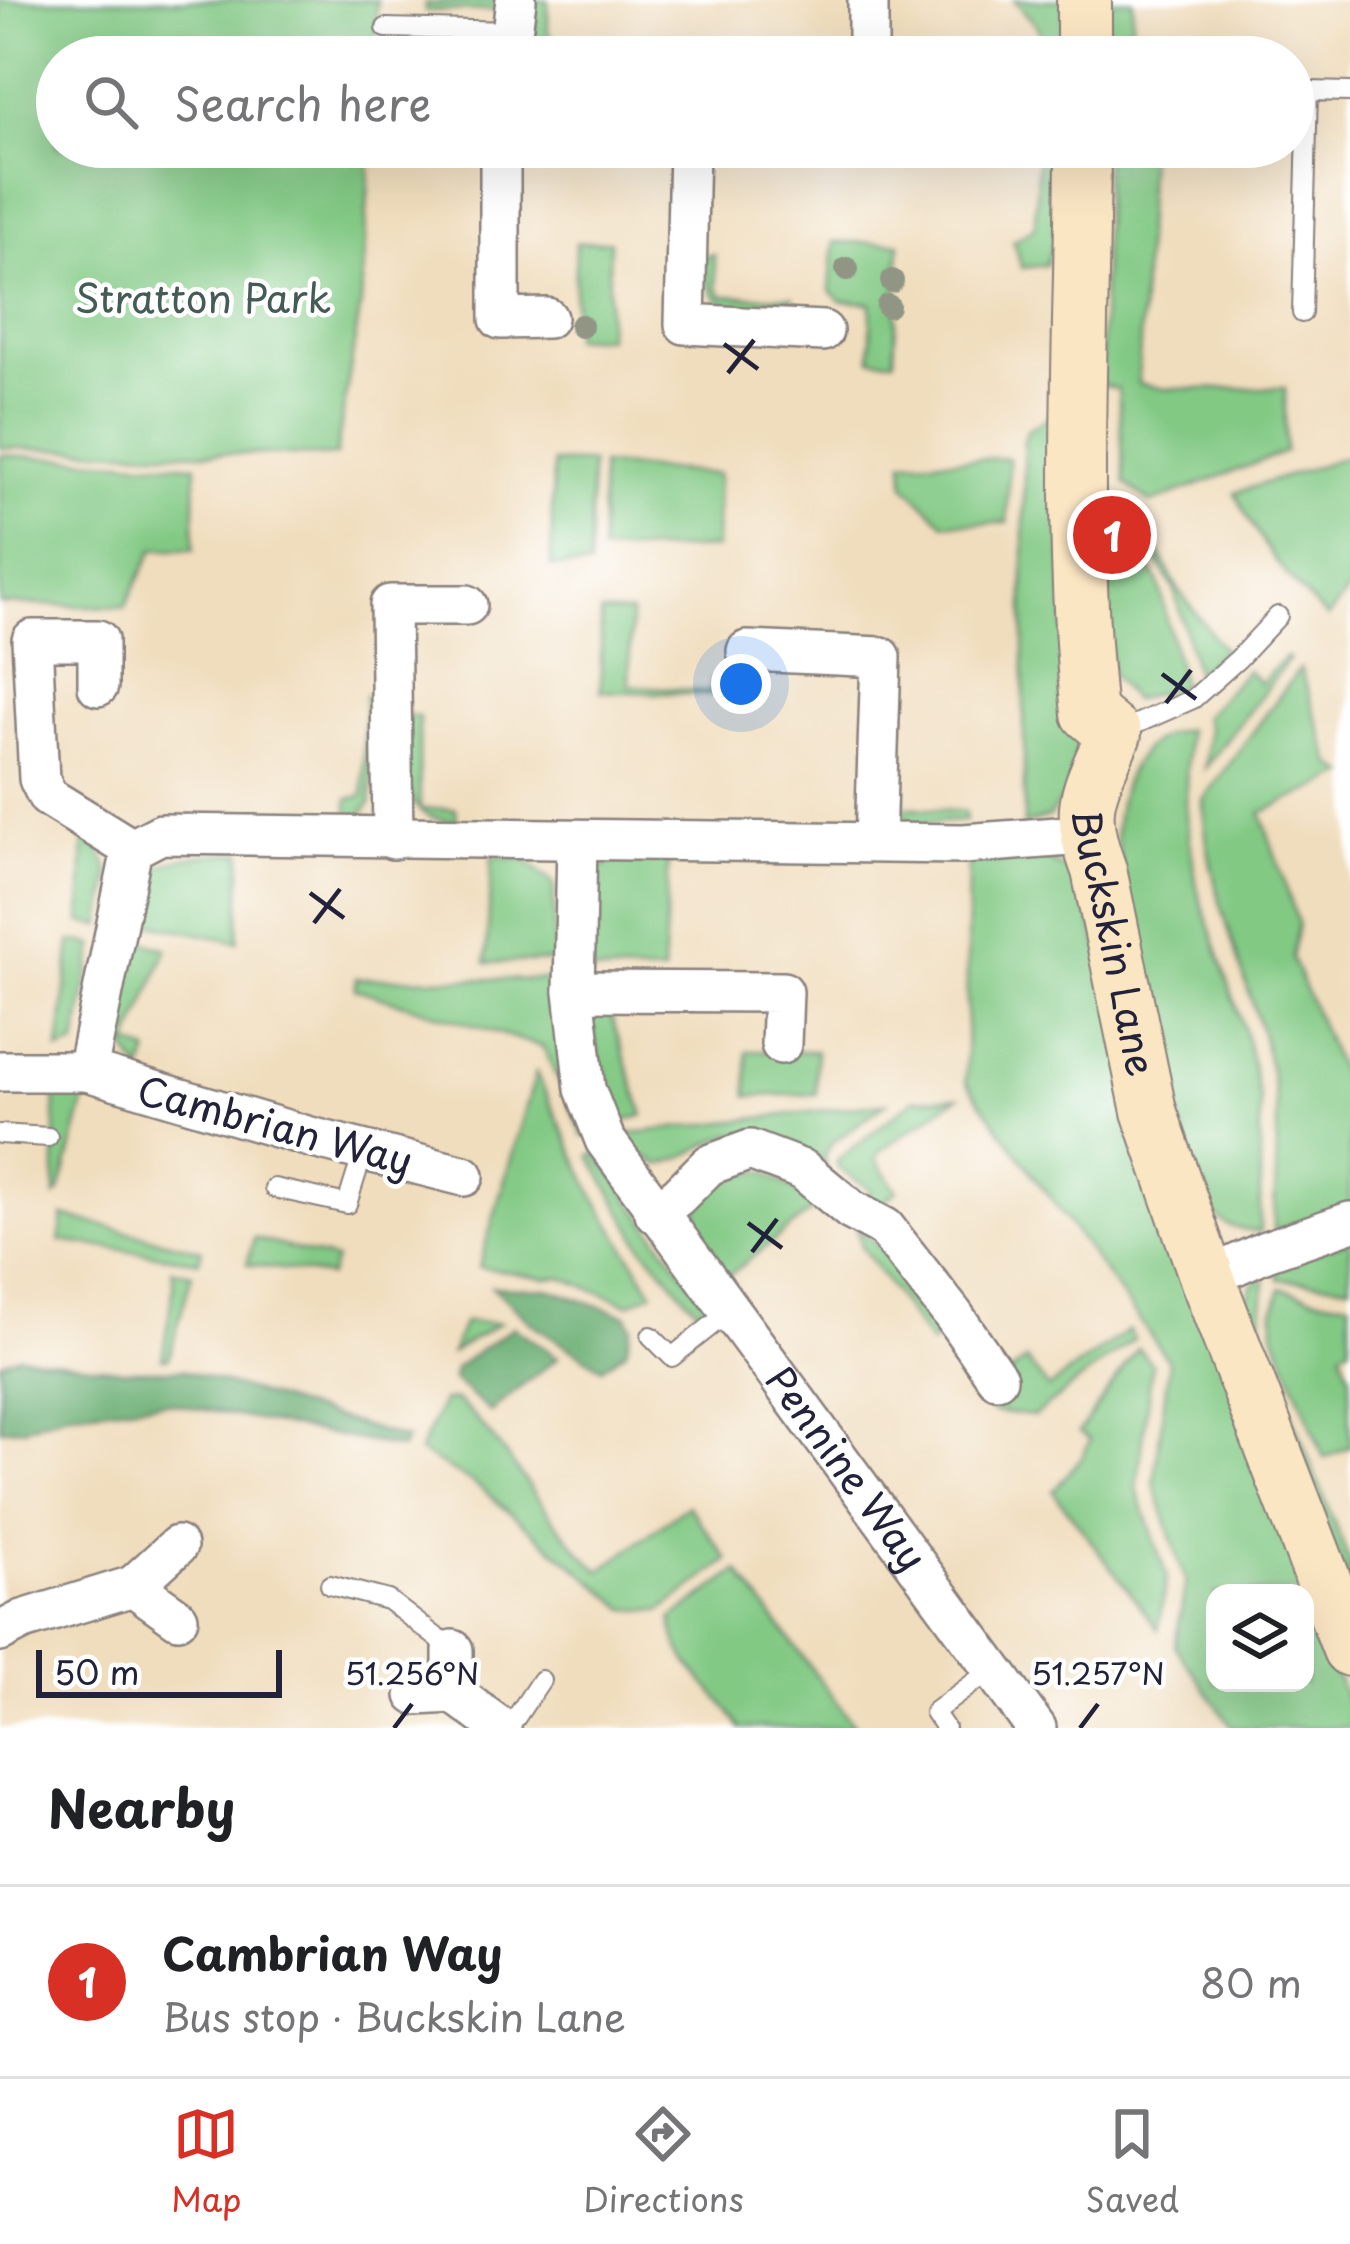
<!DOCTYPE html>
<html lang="en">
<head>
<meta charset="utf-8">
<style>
  body { margin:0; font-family:"Playpen Sans",sans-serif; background:#f2f2f2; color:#202124 }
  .controls { position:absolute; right:36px; bottom:36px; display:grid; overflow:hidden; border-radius:24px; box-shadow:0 12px 48px #0002 }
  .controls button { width:108px; height:108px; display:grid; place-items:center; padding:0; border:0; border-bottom:3px solid #e0e0e0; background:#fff; color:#202124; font:60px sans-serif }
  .scale { position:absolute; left:36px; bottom:30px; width:246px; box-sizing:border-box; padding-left:12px; border:6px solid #22223b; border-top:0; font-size:33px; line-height:42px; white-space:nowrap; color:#22223b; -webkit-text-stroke:9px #fff; paint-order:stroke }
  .you { position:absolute; left:741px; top:684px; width:42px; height:42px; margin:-30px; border:9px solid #fff; border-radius:50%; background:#1a73e8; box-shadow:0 0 0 18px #1a73e833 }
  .badge { display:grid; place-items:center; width:78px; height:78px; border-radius:50%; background:#d93025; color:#fff; font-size:39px; font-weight:700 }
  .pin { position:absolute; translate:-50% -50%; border:6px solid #fff; box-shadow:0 3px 12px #0006 }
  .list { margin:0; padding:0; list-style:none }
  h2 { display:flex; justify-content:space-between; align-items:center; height:156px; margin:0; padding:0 48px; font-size:51px }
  h2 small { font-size:39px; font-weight:400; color:#757577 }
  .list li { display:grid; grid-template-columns:78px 1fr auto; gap:36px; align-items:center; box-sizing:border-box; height:192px; padding:0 48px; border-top:3px solid #e0e0e0 }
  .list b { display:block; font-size:45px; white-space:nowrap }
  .list p { margin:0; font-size:39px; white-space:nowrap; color:#757577 }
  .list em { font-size:39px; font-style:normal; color:#757577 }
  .icon { flex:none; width:66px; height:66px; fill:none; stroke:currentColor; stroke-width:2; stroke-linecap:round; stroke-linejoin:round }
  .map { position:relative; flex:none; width:1350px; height:1728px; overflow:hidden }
  .search { position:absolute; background:#fff; box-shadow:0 12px 48px #0002; left:36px; right:36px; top:36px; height:132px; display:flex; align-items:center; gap:30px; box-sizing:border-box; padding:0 42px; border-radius:66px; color:#757577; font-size:45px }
  .sheet { height:348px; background:#fff }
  nav { display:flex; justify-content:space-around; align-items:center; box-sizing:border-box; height:168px; border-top:3px solid #e0e0e0; background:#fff; font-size:33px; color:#757577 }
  nav a { display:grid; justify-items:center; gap:6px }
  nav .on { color:#d93025 }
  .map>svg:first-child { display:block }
  .green { fill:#82c984; stroke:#527660; stroke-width:3 }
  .forest { fill:#69ad72; stroke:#466856; stroke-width:3 }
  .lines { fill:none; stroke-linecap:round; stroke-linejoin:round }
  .lane-casing { stroke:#89807c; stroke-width:22 }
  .street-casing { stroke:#89807c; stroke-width:44 }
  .secondary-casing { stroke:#89807c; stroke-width:58 }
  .lane { stroke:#fff; stroke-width:18 }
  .street { stroke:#fff; stroke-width:39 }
  .secondary { stroke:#fbe6c4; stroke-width:54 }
  .tree { fill:#919684 }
  .ticks { fill:none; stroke:#22223b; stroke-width:4.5 }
  .labels { text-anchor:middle; stroke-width:9; stroke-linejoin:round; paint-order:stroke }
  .park-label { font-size:39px; fill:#445c55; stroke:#fff }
  .street-label { font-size:39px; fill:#22223b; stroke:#fff }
  .ticks-label { font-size:30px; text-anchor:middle; fill:#22223b; stroke:#fff; stroke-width:9; stroke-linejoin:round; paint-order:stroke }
</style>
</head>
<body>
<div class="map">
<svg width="1350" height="1728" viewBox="0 0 1350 1728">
  <rect width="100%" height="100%" fill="#fff"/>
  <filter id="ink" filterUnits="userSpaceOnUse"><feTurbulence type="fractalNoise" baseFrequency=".00833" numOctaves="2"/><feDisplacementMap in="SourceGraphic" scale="24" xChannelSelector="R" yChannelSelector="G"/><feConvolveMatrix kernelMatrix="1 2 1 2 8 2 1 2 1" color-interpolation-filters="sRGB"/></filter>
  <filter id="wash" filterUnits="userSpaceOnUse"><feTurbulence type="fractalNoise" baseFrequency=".004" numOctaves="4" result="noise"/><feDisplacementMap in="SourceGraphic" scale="48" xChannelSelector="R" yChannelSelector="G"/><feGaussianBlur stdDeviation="2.7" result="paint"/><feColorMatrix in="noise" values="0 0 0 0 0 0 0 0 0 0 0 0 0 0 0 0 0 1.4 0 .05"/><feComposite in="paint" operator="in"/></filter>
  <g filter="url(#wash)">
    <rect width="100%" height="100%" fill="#f0ddbd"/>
    <g class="green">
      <polygon points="0,0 377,0 375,57 57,57 57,147 371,147 361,303 336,456 0,448"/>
      <polygon points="486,0 503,0 501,10 425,11 425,4"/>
      <polygon points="534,0 548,0 548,33 572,57 542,57 534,39"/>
      <polygon points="1014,0 1065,0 1060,57 1040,57 1039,28"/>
      <polygon points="1103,0 1133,0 1132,40 1143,41 1148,57 1104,57"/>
      <polygon points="1038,147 1060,147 1061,221 1046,265 1022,268 1013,241 1035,227"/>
      <polygon points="1105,147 1149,147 1138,384 1165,389 1285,388 1285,452 1151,503 1125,483 1118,389 1101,385"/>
      <polygon points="610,241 607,337 573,338 576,243"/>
      <polygon points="834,242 900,243 894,360 871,359 871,303 840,301 830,290"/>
      <path d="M714,255L717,288L723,296L793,297V304C742,308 707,321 703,256Z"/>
      <polygon points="1048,418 1059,423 1067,703 1080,742 1066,794 1049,817 1024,825 1024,442 1027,430"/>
      <polygon points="0,455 196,465 194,549 154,549 125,607 0,604"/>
      <path d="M1350,455V588L1328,618C1286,580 1260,543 1235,493Z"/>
      <polygon points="1009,458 1007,523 944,523 905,485 904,461"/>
      <polygon points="553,463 591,463 589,567 551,566"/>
      <polygon points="601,465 718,474 716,548 601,552"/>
      <polygon points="1144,524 1178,589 1223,649 1196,674 1174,589 1144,539"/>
      <polygon points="1139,555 1158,580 1182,686 1132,700 1112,675 1105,616 1112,558"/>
      <polygon points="601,613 631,613 629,685 711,692 711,680 736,679 736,696 601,691"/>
      <polygon points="1286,657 1289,659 1205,768 1208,730 1204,717 1247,670 1260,683"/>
      <path d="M1300,668L1332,764L1347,774L1261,813L1298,923L1292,959L1350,1095V1207L1274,1230C1274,1184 1281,1134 1274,1089C1258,991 1206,901 1203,800Z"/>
      <polygon points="373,694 371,803 361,814 348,818 348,799 363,796 365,696"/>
      <path d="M406,715L419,717L420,809H456L457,821C391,821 407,764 406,715Z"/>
      <path d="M1187,730L1186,815L1197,888L1246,1036L1260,1100V1232C1231,1229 1220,1225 1203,1201L1158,1045L1116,838C1116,791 1133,734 1187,730Z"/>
      <polygon points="903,789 903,807 965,812 966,821 914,824 893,806 891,791"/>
      <path d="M84,831C119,869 110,878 101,926L81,922Z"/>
      <path d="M242,852L238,942L137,921C139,851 187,858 242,852Z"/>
      <polygon points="631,853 669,854 663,973 584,972 588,890 601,868"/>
      <polygon points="492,856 526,860 554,884 554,961 486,963"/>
      <polygon points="1044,857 1077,877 1305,1593 1215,1593 1215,1683 1305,1683 1305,1594 1350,1711 1350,1728 1233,1728 1175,1646 1186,1582 1154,1484 1169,1361 966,1082 968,858"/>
      <path d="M133,938L167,949L129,1044L149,1052L142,1072C99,1022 120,996 133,938Z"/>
      <polygon points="71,941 94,945 76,1045 59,1051"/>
      <polygon points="356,978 559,980 584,1138 543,1047 355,989"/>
      <polygon points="606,1001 644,1115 619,1123 606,1095 587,1003"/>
      <polygon points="747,1051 816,1051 816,1094 748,1096"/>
      <polygon points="536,1073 595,1198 653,1292 629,1304 561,1277 545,1278 479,1267"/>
      <polygon points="55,1095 85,1099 60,1192 55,1197"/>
      <polygon points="958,1097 880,1151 876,1159 897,1191 877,1207 867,1200 871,1190 838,1168 837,1161 914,1099"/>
      <path d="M886,1103L832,1143L824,1157L827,1173C802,1160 759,1127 730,1135C705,1142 686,1160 659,1165L627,1145L624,1134Z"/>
      <polygon points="596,1153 707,1305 698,1311 642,1246 590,1156"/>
      <path d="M733,1172H765L819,1205L727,1277C689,1232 680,1209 733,1172Z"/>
      <polygon points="63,1216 202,1250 199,1261 60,1241"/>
      <path d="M856,1227C886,1251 938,1297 941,1336L931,1345L861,1246Z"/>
      <polygon points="254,1238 335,1260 329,1276 247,1264"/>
      <polygon points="1350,1240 1350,1285 1279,1279 1276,1266"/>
      <polygon points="172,1270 192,1274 169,1358 162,1358 174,1285"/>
      <path d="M1264,1272C1268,1297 1258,1312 1262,1340L1350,1563V1590L1245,1307L1251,1287Z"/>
      <polygon points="1281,1288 1327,1300 1350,1301 1350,1347 1341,1351 1350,1375 1350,1447 1324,1458 1274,1332 1274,1311"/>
      <polygon points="464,1322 499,1323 451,1353"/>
      <polygon points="1129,1330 1134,1339 1034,1416 993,1412 981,1398 1026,1360 1048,1388"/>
      <polygon points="1138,1348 1152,1364 1137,1489 1167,1577 1158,1629 1053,1491 1083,1456 1090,1440 1079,1432"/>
      <path d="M456,1400C512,1449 544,1520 600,1571L688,1505L728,1560L661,1611L626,1609L478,1486L419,1452L443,1401Z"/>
      <path d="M738,1571L856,1728H740C718,1688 675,1667 672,1619Z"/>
    </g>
    <g class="forest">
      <polygon points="492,1287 548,1289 626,1315 632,1326 626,1350 602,1368 534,1325"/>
      <polygon points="513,1327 558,1357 490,1412 453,1380 455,1368"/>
      <polygon points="19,1355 123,1370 183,1370 406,1439 401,1448 165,1402 65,1413 24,1428 0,1429 0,1362"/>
    </g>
  </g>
  <g filter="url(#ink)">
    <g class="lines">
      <g class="lane-casing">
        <g id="lane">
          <polyline points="386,28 513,31"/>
          <polyline points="1302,313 1308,91 1350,92"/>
          <polyline points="1118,732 1193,699 1238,659 1278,616"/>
          <polyline points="0,1134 48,1137"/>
          <polyline points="274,1188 347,1204 364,1150"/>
          <polyline points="651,1336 672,1357 731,1310"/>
          <polyline points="330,1585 388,1600 453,1650"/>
          <polyline points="509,1728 541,1680"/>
          <polyline points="945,1728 934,1712 991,1670"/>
        </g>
      </g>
      <g class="street-casing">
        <g id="street">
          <polyline points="868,0 868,57"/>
          <polyline points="509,57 516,0"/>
          <polyline points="500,147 500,319 547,318"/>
          <polyline points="689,147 685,324 823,331"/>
          <polyline points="747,651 881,657 875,842"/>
          <polyline points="98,686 98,640 32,640 39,779 48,797 132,849"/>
          <polyline points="393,839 390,605 467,605"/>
          <path id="s1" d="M577,841L574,991L585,1089L605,1140L1036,1728"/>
          <polyline points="574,991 783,992 781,1044"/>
          <polyline points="0,1071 87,1071"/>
          <polyline points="464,1176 310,1137 87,1071 132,849 161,834 963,844 1085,835"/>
          <polyline points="655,1213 678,1196 709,1165 750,1150 803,1170 851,1210 885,1228 954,1316 997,1378"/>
          <polyline points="1207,1278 1266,1251 1350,1222"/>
          <polyline points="177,1546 133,1586 178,1618"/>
          <polyline points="0,1632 23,1620 133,1586"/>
          <polyline points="453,1693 501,1728"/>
          <polyline points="416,1695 453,1693 453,1650"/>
        </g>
      </g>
      <g class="secondary-casing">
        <g id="secondary">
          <polyline points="1084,57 1084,0"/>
          <path id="s2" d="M1083,147C1082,334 1069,527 1089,713L1114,734C1089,793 1075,807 1099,870L1149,1111L1207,1278L1350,1649"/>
        </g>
      </g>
      <use href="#lane" class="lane"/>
      <use href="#street" class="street"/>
      <use href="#secondary" class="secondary"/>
    </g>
    <g class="tree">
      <circle cx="847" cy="269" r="12"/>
      <circle cx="892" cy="281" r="12"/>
      <circle cx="888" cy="306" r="12"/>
      <circle cx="581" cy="326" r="12"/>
    </g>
  </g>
  <path class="ticks" d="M724,344L758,369M728,373L754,340M1162,674L1196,699M1166,703L1191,670M310,893L344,918M314,923L340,889M748,1223L782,1248M752,1252L777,1219M394,1728L412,1704M1080,1728L1098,1704"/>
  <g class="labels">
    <g class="park-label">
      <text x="203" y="313">Stratton Park</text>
    </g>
    <g class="street-label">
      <text dy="14" stroke="none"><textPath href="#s2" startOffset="816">Buckskin Lane</textPath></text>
      <text transform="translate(275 1126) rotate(15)" y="14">Cambrian Way</text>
      <text dy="14" stroke="none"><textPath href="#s1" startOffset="711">Pennine Way</textPath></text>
    </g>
  </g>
  <g class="ticks-label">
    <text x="412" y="1685">51.256°N</text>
    <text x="1098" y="1685">51.257°N</text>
  </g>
</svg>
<div class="controls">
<button><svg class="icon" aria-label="layers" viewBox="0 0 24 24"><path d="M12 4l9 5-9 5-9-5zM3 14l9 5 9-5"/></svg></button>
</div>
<div class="scale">50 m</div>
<div class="you"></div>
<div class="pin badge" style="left:1112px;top:535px">1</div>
<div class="search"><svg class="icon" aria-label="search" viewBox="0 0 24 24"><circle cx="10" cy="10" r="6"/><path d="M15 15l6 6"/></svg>Search here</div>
</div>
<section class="sheet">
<h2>Nearby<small></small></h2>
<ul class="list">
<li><span class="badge">1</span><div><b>Cambrian Way</b><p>Bus stop · Buckskin Lane</p></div><em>80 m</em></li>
</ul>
</section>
<nav>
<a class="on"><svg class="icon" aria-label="map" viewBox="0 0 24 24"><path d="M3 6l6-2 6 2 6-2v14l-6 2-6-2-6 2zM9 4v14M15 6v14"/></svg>Map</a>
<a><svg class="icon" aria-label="directions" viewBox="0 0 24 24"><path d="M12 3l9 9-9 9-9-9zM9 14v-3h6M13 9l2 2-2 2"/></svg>Directions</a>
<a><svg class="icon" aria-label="saved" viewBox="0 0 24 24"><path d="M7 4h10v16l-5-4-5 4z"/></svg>Saved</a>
</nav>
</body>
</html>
